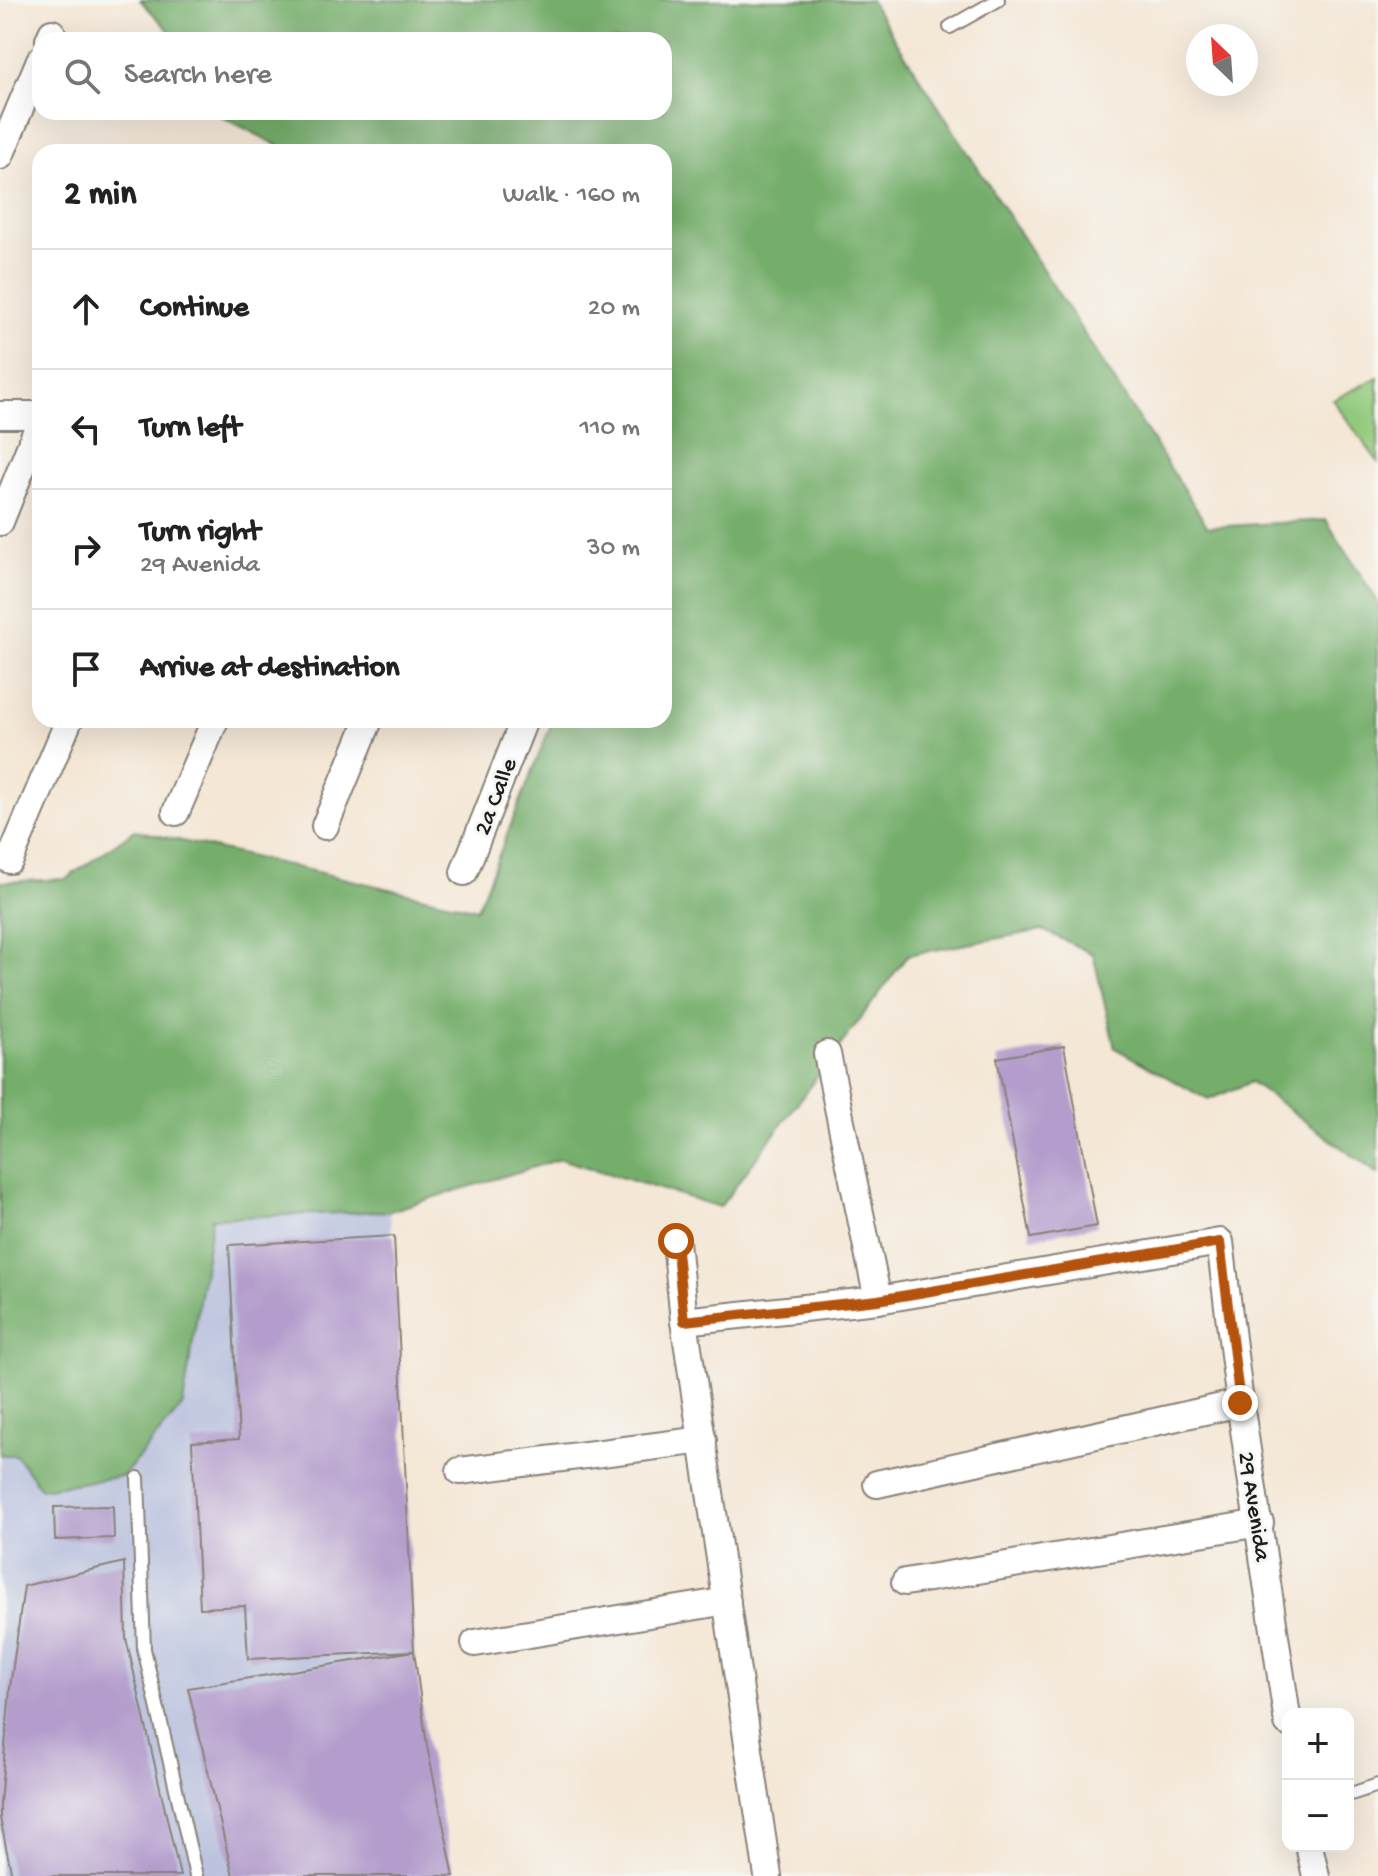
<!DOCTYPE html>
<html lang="en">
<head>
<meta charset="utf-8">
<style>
  body { margin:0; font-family:"Gochi Hand",sans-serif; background:#f6f6f6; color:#222 }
  .controls { position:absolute; right:24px; bottom:24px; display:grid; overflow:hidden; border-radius:16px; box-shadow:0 8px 32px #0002 }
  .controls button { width:72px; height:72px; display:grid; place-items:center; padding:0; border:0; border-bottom:2px solid #e0e0e0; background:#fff; color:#222; font:40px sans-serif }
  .compass { position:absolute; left:1186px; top:24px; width:72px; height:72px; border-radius:50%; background:#fff; box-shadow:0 8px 32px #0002; rotate:335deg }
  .stop { position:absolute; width:24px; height:24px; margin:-18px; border:6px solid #b45309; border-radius:50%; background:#fff }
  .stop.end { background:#b45309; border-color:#fff; box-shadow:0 2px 8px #0008 }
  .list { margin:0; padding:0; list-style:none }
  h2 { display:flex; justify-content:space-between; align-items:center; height:104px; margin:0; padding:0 32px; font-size:34px }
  h2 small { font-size:26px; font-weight:400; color:#767676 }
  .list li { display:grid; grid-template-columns:52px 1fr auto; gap:24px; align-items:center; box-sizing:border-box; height:120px; padding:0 32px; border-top:2px solid #e0e0e0 }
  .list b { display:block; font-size:30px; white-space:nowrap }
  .list p { margin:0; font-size:26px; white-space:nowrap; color:#767676 }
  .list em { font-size:26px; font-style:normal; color:#767676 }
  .icon { flex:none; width:44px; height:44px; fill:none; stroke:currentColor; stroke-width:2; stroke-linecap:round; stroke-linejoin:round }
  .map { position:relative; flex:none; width:1378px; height:1876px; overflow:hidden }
  .search { position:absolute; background:#fff; box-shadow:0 8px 32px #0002; left:32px; top:32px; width:640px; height:88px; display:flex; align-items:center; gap:20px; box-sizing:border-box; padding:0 28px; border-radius:24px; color:#767676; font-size:30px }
  .panel { position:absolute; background:#fff; box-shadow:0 8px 32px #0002; left:32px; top:144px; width:640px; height:584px; border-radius:24px }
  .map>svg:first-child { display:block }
  .industrial { fill:#bbc3de }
  .green { fill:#92c97b; stroke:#57724c; stroke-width:2 }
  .forest { fill:#75ad6b; stroke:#486444; stroke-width:2 }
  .building { fill:#b49dcc }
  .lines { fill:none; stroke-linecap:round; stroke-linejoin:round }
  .service-casing { stroke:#888279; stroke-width:16 }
  .minor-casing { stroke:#888279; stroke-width:30 }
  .service { stroke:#fff; stroke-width:12 }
  .minor { stroke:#fff; stroke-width:26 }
  .route { stroke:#b45309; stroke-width:10 }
  .labels { text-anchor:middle; stroke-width:6; stroke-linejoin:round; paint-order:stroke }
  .street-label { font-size:24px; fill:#1c1c1c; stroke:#f6f6f2 }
</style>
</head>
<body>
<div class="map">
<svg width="1378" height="1876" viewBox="0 0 1378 1876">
  <rect width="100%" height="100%" fill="#f6f6f2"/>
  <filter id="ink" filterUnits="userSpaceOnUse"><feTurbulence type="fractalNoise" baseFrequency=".0125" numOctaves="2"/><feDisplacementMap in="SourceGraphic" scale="16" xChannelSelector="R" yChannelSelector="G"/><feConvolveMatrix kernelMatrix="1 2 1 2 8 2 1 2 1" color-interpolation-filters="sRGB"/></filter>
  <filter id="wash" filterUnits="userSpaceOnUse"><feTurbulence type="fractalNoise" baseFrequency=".006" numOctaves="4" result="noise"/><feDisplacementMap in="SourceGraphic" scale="32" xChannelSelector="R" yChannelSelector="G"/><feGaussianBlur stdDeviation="1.8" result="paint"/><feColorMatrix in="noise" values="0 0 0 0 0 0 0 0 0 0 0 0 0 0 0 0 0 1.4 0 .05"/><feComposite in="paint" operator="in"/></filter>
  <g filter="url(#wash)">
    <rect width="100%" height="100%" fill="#f4e7d6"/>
    <polygon class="industrial" points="390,1211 414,1651 427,1746 454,1876 0,1876 0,1455 16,1455 41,1489 123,1476 183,1405 212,1218"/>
    <polygon class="green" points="1378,377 1378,462 1333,400"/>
    <polygon class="forest" points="140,0 870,0 1208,527 1326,520 1378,602 1378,1174 1251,1082 1208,1100 1115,1048 1093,954 1043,930 908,955 720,1207 560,1159 390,1211 212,1218 183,1405 123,1476 41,1489 16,1455 0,1455 0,882 66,879 135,830 477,909 553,720 664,720 664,152 284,152 283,148 213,112 664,112 664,40 178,40"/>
    <g id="blocks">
      <g class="building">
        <polygon points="1064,1046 1097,1226 1031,1238 997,1058"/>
        <polygon points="394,1236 414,1651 248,1659 245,1606 200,1608 192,1442 239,1439 229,1245"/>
        <polygon points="113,1506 114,1538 55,1540 54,1507"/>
        <polygon points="124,1562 126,1638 180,1876 12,1876 0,1818 0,1804 10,1688 24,1586"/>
        <polygon points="414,1651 427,1746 454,1876 233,1876 188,1688"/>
      </g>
    </g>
  </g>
  <g filter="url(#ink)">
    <use href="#blocks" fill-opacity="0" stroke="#888279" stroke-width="2"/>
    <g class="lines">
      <g class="service-casing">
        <g id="service">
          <polyline points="950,27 998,0"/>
          <polyline points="138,1478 144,1649 196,1876"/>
          <polyline points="1348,1795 1378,1785"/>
        </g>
      </g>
      <g class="minor-casing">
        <g id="minor">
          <polyline points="49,40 52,33"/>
          <polyline points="0,156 40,60"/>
          <polyline points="0,415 40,415"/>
          <polyline points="0,522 40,422"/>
          <polyline points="176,812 215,720"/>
          <polyline points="325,826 369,720"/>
          <polyline points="10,860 69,720"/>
          <polyline points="464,872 524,720"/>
          <polyline points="827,1054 878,1300"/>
          <polyline points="676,1241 684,1321 768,1876"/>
          <polyline points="684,1321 878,1300 1220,1242 1240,1403 1288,1723"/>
          <polyline points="460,1471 703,1440"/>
          <polyline points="877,1484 1240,1403"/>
          <polyline points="905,1582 1260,1523"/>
          <polyline points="475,1643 727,1601"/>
          <polyline points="1309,1846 1316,1876"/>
        </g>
      </g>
      <use href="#service" class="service"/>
      <use href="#minor" class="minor"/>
    </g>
  </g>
  <g class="lines" filter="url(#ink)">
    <polyline class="route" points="676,1241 684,1321 878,1300 1220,1242 1240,1403"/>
  </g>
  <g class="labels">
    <g class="street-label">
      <text transform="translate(494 796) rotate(-69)" y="8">2a Calle</text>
      <text transform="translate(1256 1506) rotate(81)" y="8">29 Avenida</text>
    </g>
  </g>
</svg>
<div class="controls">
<button>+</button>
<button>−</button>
</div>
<svg class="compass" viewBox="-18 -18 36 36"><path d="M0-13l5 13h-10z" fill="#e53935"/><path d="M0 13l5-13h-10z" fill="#767676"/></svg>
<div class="stop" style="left:676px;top:1241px"></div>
<div class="stop end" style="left:1240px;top:1403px"></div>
<div class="search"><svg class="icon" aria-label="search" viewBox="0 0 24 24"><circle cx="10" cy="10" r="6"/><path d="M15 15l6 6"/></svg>Search here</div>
<section class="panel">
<h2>2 min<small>Walk · 160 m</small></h2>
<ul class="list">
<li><svg class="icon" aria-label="ahead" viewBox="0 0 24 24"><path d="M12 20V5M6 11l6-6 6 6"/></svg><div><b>Continue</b></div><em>20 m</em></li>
<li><svg class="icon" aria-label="left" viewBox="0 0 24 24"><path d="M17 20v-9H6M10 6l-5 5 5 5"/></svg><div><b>Turn left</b></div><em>110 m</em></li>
<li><svg class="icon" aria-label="right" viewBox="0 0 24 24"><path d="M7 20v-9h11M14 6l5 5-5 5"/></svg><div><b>Turn right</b><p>29 Avenida</p></div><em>30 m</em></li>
<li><svg class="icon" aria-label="arrive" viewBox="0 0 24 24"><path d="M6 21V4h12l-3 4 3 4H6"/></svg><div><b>Arrive at destination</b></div></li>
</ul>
</section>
</div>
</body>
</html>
